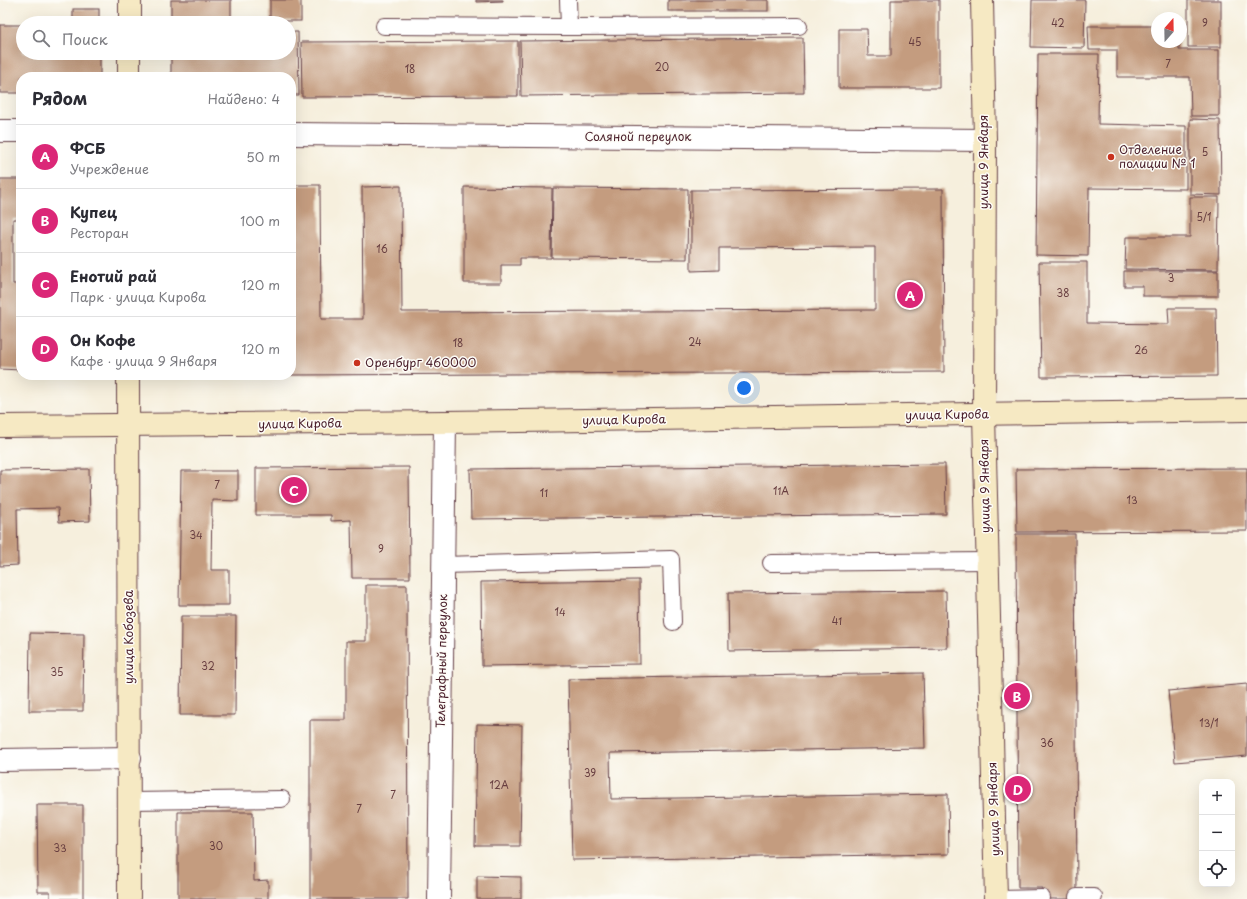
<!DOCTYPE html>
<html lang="ru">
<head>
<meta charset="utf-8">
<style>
  body { margin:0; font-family:"Playpen Sans",sans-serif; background:#f7f7f7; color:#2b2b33 }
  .controls { position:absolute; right:12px; bottom:12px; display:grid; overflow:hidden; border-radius:8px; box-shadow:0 4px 16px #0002 }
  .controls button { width:36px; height:36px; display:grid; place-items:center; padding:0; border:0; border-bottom:1px solid #e1e1e2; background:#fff; color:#2b2b33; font:20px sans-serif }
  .compass { position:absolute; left:1151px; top:12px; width:36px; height:36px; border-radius:50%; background:#fff; box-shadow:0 4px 16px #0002; rotate:20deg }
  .you { position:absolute; left:744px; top:388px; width:14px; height:14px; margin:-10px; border:3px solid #fff; border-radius:50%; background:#1a73e8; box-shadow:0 0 0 6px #1a73e833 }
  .badge { display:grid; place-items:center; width:26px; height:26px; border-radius:50%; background:#db2777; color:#fff; font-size:13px; font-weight:700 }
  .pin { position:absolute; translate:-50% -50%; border:2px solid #fff; box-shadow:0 1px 4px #0006 }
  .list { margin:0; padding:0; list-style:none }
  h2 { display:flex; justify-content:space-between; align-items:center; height:52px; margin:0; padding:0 16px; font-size:17px }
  h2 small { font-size:13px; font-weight:400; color:#7c7c81 }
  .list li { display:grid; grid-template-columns:26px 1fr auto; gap:12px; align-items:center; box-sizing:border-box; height:64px; padding:0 16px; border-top:1px solid #e1e1e2 }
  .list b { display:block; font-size:15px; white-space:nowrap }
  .list p { margin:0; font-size:13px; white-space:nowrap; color:#7c7c81 }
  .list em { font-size:13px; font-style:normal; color:#7c7c81 }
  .icon { flex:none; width:22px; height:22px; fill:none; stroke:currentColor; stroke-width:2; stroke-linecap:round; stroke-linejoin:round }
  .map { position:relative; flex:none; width:1247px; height:899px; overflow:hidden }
  .search { position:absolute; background:#fff; box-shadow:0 4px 16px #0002; left:16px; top:16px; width:280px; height:44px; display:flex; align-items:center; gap:10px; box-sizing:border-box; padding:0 14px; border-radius:22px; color:#7c7c81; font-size:15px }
  .panel { position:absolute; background:#fff; box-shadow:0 4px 16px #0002; left:16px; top:72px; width:280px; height:308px; border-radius:16px }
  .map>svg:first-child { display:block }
  .building { fill:#c49c7f }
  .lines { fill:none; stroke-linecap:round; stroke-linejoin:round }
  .lane-casing { stroke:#643e46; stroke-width:18 }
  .street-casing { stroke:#643e46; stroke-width:24 }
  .secondary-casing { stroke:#643e46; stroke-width:24 }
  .lane { stroke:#fff; stroke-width:16 }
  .street { stroke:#fff; stroke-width:22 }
  .secondary { stroke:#f6e9c3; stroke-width:22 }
  .poi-dot { fill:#c8321e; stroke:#fdfcf7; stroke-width:1.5 }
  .labels { text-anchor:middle; stroke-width:3; stroke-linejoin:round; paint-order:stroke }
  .number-label { font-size:10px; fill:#683e40 }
  .street-label { font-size:12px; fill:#4a1f2b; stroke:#fdfcf7 }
  .poi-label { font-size:12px; fill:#4a1f2b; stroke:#fdfcf7; text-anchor:start }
</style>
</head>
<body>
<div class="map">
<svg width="1247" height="899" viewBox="0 0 1247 899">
  <rect width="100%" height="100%" fill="#fdfcf7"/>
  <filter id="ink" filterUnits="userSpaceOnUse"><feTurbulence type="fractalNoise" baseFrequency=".025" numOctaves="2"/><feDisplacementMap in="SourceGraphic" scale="8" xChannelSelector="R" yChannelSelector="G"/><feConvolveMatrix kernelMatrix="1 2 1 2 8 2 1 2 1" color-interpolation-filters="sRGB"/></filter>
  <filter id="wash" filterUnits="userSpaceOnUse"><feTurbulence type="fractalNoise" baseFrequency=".012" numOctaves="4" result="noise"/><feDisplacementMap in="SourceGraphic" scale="16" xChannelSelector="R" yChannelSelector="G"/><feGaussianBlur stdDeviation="0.9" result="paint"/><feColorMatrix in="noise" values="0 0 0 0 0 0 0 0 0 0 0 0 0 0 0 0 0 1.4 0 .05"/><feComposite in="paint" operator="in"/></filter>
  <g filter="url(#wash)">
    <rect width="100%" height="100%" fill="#f6efdd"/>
    <g id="blocks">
      <g class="building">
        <rect x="171" y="0" width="60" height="23"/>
        <rect x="270" y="0" width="31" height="21"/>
        <polygon points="476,0 503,0 503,1 476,2"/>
        <rect x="668" y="0" width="100" height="11"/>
        <polygon points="891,0 939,0 939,88 839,88 839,29 867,29 868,56 891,56"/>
        <polygon points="1032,0 1085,0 1084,48 1031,47"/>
        <rect x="1188" y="0" width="33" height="47"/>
        <rect x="73" y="9" width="26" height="14"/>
        <polygon points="0,25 23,25 23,53 100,53 100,77 21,77 21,93 0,93"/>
        <polygon points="1088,26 1157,26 1157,42 1179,42 1179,50 1219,50 1219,116 1191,116 1190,77 1117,77 1117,50 1089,50"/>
        <polygon points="289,32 298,32 299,95 291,95 291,77 171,77 171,53 289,53"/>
        <polygon points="803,38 804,93 521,96 520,41"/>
        <polygon points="518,41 518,96 302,97 301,42"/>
        <polygon points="1038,54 1099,54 1098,124 1186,126 1186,189 1089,188 1088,256 1036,255"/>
        <polygon points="1190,119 1220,120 1221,195 1190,194"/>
        <polygon points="0,179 21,179 21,219 13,219 13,284 21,284 21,370 0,369"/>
        <polygon points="291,185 320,185 321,319 363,319 362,187 401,186 402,312 875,310 875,247 719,248 719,270 691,271 691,190 943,189 944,372 291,375"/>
        <polygon points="464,187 552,188 551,258 520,258 520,265 501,265 501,283 464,283"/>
        <polygon points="553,188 688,189 687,259 552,258"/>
        <polygon points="1190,197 1219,197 1218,270 1125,269 1126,237 1190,237"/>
        <polygon points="1039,262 1087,262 1087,323 1169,324 1168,308 1216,308 1217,376 1041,377"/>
        <polygon points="1124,271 1218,271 1218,296 1143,296 1143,286 1124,286"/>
        <polygon points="945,464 946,514 471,519 470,469"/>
        <polygon points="409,467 410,578 352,578 351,520 331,521 331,515 256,515 256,468"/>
        <polygon points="1247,468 1247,531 1017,532 1016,469"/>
        <polygon points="89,469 90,521 59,522 58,508 17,509 18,565 0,566 0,470"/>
        <polygon points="181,471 238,471 238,501 212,500 211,570 229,570 229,605 179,605"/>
        <polygon points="1016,534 1075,534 1077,899 1042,899 1042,888 1018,888"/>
        <polygon points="639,580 640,664 482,666 481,582"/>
        <polygon points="366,585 407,585 408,899 310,899 310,720 346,720 346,641 366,641"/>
        <polygon points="946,591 947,648 729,651 728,593"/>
        <polygon points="181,616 236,616 235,715 180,715"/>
        <polygon points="30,633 84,634 83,711 29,711"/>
        <polygon points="923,673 925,748 610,753 611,799 948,794 949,854 572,860 568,679"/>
        <polygon points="1247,684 1247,756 1175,762 1168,691"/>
        <polygon points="477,724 522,725 520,846 475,846"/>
        <polygon points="37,805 83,805 83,899 50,899 50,892 38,892"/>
        <polygon points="178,812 253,812 254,881 268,880 268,899 178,899"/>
        <polygon points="477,876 521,877 521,899 477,899"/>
      </g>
    </g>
  </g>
  <g filter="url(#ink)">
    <use href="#blocks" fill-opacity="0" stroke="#643e46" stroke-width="1"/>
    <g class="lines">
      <g class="lane-casing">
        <g id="lane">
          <polyline points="568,0 569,27 799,26"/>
          <polyline points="384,26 569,27"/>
          <polyline points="771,563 987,561"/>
          <polyline points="443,565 671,559 673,622"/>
          <polyline points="130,801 282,799"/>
          <polyline points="1077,897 1094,897"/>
          <polyline points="997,899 1042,898"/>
        </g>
      </g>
      <g class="street-casing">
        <g id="street">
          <polyline points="0,131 21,131"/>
          <polyline points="291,134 985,140"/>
          <polyline points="0,760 130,758"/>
          <polyline points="439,899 445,422"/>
        </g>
      </g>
      <g class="secondary-casing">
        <g id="secondary">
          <polyline points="982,0 985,140 984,415 996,899"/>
          <polyline points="130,23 130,0"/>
          <polyline points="129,77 129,53"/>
          <polyline points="128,375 129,899"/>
          <polyline points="0,426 445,422 1247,410"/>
        </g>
      </g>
      <use href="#lane" class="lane"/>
      <use href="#street" class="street"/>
      <use href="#secondary" class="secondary"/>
    </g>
  </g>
  <g class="poi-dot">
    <circle cx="1111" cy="157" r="4"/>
    <circle cx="357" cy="363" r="4"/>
  </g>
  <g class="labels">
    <g class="number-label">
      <text x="1058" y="27">42</text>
      <text x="1205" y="27">9</text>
      <text x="915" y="46">45</text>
      <text x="1168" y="68">7</text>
      <text x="662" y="71">20</text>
      <text x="410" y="73">18</text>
      <text x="1205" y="156">5</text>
      <text x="1204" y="221">5/1</text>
      <text x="382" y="253">16</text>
      <text x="1171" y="282">3</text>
      <text x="1063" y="297">38</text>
      <text x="695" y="346">24</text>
      <text x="458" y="347">18</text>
      <text x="1141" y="354">26</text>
      <text x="217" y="489">7</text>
      <text x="781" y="495">11А</text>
      <text x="544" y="497">11</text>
      <text x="1132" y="504">13</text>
      <text x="196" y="539">34</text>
      <text x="381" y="553">9</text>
      <text x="560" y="616">14</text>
      <text x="837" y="625">41</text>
      <text x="208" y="670">32</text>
      <text x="57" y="676">35</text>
      <text x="1209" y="727">13/1</text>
      <text x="1047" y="747">36</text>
      <text x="590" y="777">39</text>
      <text x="499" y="789">12А</text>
      <text x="393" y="799">7</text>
      <text x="359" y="813">7</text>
      <text x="216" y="850">30</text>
      <text x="60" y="852">33</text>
    </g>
    <g class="street-label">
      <text x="638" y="141">Соляной переулок</text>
      <text transform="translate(984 162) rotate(-90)" y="4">улица 9 Января</text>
      <text transform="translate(947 415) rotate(-1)" y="4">улица Кирова</text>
      <text transform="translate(624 420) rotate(-1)" y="4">улица Кирова</text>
      <text transform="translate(300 424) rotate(-1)" y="4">улица Кирова</text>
      <text transform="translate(985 486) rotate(-91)" y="4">улица 9 Января</text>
      <text transform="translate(129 637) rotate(-90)" y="4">улица Кобозева</text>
      <text transform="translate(442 661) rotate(-89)" y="4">Телеграфный переулок</text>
      <text transform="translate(994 809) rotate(-92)" y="4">улица 9 Января</text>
    </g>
    <g class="poi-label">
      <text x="1119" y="154">Отделение<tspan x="1119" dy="14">полиции № 1</tspan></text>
      <text x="365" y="367">Оренбург 460000</text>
    </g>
  </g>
</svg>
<div class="controls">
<button>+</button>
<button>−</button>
<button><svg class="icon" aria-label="locate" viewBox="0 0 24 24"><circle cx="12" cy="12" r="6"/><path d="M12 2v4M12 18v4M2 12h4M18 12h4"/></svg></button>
</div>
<svg class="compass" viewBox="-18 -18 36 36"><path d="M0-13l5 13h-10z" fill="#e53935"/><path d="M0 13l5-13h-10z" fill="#7c7c81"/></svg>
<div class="you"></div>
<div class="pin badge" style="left:910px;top:295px">A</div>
<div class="pin badge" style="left:1017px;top:696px">B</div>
<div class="pin badge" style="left:294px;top:490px">C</div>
<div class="pin badge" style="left:1018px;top:789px">D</div>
<div class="search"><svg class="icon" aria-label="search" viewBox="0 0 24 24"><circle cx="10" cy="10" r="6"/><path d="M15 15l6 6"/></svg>Поиск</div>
<section class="panel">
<h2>Рядом<small>Найдено: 4</small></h2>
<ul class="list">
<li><span class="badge">A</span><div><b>ФСБ</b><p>Учреждение</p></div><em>50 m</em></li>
<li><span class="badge">B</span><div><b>Купец</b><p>Ресторан</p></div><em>100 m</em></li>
<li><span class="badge">C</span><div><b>Енотий рай</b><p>Парк · улица Кирова</p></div><em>120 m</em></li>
<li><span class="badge">D</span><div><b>Он Кофе</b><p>Кафе · улица 9 Января</p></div><em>120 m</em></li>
</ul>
</section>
</div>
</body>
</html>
